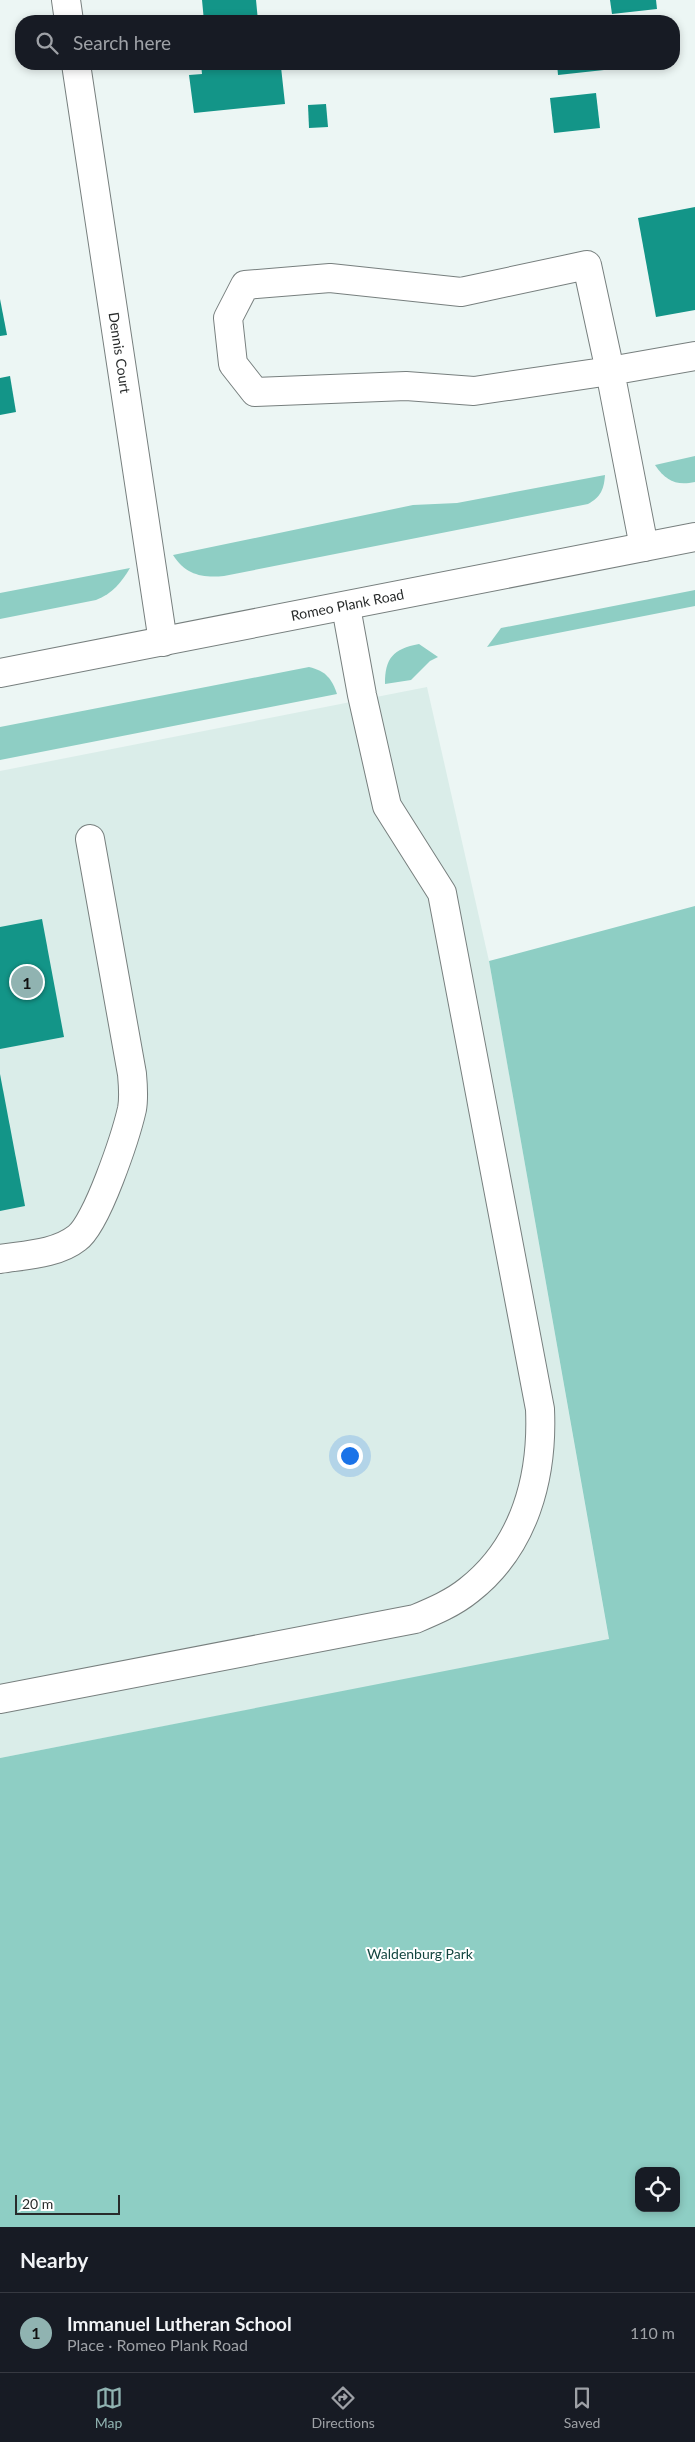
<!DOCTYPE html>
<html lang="en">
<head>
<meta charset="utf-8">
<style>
  body { margin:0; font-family:Lato,sans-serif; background:#242831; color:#f1f3f6 }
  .controls { position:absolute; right:15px; bottom:15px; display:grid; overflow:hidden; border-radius:10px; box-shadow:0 2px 8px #0003 }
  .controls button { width:45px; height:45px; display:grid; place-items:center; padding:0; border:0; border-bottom:1px solid #363941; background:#171b24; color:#f1f3f6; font:25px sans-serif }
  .scale { position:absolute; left:15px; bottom:12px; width:105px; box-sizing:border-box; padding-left:5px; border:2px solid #282b2b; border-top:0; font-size:14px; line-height:18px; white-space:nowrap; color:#282b2b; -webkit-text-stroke:4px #fff; paint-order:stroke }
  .you { position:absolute; left:349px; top:1455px; width:18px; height:18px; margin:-12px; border:4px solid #fff; border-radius:50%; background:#1a73e8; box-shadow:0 0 0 8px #1a73e833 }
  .badge { display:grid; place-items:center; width:32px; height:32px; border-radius:50%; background:#90b3b1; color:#111; font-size:16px; font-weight:700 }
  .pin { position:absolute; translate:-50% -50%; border:2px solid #fff; box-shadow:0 1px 5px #0006 }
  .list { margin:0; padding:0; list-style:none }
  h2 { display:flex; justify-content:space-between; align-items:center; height:65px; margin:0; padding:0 20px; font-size:21px }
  h2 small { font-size:16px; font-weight:400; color:#9ea1a6 }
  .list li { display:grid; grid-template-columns:32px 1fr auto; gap:15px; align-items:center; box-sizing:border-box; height:80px; padding:0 20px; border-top:1px solid #363941 }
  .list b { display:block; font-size:19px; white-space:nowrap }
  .list p { margin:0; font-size:16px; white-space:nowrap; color:#9ea1a6 }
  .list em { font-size:16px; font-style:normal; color:#9ea1a6 }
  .icon { flex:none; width:28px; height:28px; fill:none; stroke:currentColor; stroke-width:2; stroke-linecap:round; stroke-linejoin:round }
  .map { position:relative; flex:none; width:695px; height:2227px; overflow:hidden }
  .search { position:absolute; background:#171b24; box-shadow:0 2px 8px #0003; left:15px; right:15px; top:15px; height:55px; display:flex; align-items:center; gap:12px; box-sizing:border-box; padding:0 18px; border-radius:20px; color:#9ea1a6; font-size:19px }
  .sheet { height:145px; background:#171b24 }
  nav { display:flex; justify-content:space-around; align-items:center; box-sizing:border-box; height:70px; border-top:1px solid #363941; background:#171b24; font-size:14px; color:#9ea1a6 }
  nav a { display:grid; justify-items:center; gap:2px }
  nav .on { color:#90b3b1 }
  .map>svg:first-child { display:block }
  .built { fill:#daede9 }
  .green { fill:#8ecec4; fill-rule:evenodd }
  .building { fill:#139588 }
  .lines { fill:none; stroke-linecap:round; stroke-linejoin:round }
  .minor-casing { stroke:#777f7e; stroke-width:30 }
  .major-casing { stroke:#777f7e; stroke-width:30 }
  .minor { stroke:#fff; stroke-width:28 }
  .major { stroke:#fff; stroke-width:28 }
  .labels { text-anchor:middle; stroke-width:4; stroke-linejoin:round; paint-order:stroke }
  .street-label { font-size:14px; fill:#282b2b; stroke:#fff }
  .park-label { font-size:14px; fill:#144640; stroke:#fff }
</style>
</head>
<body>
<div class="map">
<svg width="695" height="2227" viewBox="0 0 695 2227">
  <rect width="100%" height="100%" fill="#ecf6f4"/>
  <polygon class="built" points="427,687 489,961 609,1640 0,1758 0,771"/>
  <g class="green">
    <path d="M695,456V482C676,486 666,481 655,465Z"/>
    <path d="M605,475C604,489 601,497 588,504L224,576C202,578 186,575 173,555L413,505L457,503Z"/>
    <path d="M130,568C121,583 113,593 96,600L0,619V593Z"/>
    <polygon points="695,590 695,606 487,647 501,628"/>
    <path d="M419,644L438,657L430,661L411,680L385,684C385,658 393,649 419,644Z"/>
    <path d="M309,667C326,671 332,679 337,694L0,760V727Z"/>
    <path d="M695,906V2227H0V1758L609,1639L489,961ZM639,2171H676V2208H639Z"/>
  </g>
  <g class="building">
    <polygon points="202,0 256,0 258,21 204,21"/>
    <polygon points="610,0 656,0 657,9 612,14"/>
    <polygon points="201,64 263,64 263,69 281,67 285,104 194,113 189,75 202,74"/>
    <polygon points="557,64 603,64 604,70 558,75"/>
    <polygon points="596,93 600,128 554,133 550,98"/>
    <polygon points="326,104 328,127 309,128 308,105"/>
    <polygon points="695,207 695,310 656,317 638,218"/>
    <polygon points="0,299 7,335 0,336"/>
    <polygon points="10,376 16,412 0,415 0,378"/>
    <polygon points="42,919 64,1037 0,1049 0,927"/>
    <polygon points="0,1074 25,1206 0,1211"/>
  </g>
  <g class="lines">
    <g class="minor-casing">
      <g id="minor">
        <polyline points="66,0 69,21"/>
        <path id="s1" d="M76,64L163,642"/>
        <polygon points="587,265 610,371 474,391 406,386 255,392 233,364 228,318 245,285 330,278 461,292"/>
        <polyline points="644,547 610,371 695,356"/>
        <path d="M0,1259C25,1255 57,1254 77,1238C97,1224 126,1135 132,1109C134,1098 133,1085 132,1074L90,839"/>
        <path d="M0,1699L415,1619C434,1611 453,1603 469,1590C525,1546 543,1477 540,1409L442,893L387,806L362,695L346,607"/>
      </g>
    </g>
    <g class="major-casing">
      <g id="major">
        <path id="s2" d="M0,673L695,537"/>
      </g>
    </g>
    <use href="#minor" class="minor"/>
    <use href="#major" class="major"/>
  </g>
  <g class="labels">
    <g class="street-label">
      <text dy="5" stroke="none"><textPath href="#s1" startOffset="292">Dennis Court</textPath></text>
      <text dy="5" stroke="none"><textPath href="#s2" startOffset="354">Romeo Plank Road</textPath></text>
    </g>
    <g class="park-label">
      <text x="420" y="1959">Waldenburg Park</text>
    </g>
  </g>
</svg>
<div class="controls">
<button><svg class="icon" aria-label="locate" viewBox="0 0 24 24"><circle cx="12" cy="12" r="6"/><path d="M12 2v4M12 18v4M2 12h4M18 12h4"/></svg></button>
</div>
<div class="scale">20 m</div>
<div class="you"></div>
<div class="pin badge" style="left:27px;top:982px">1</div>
<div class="search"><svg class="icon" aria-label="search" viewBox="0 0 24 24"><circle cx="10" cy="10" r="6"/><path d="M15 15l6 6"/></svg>Search here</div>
</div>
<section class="sheet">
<h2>Nearby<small></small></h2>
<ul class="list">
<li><span class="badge">1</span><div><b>Immanuel Lutheran School</b><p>Place · Romeo Plank Road</p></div><em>110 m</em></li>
</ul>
</section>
<nav>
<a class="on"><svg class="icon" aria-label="map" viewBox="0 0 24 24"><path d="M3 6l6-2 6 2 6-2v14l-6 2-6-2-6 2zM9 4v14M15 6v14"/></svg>Map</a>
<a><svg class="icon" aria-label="directions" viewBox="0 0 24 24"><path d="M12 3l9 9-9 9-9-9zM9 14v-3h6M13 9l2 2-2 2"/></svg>Directions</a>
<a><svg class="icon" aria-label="saved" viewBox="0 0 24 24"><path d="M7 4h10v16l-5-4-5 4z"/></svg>Saved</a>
</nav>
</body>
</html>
